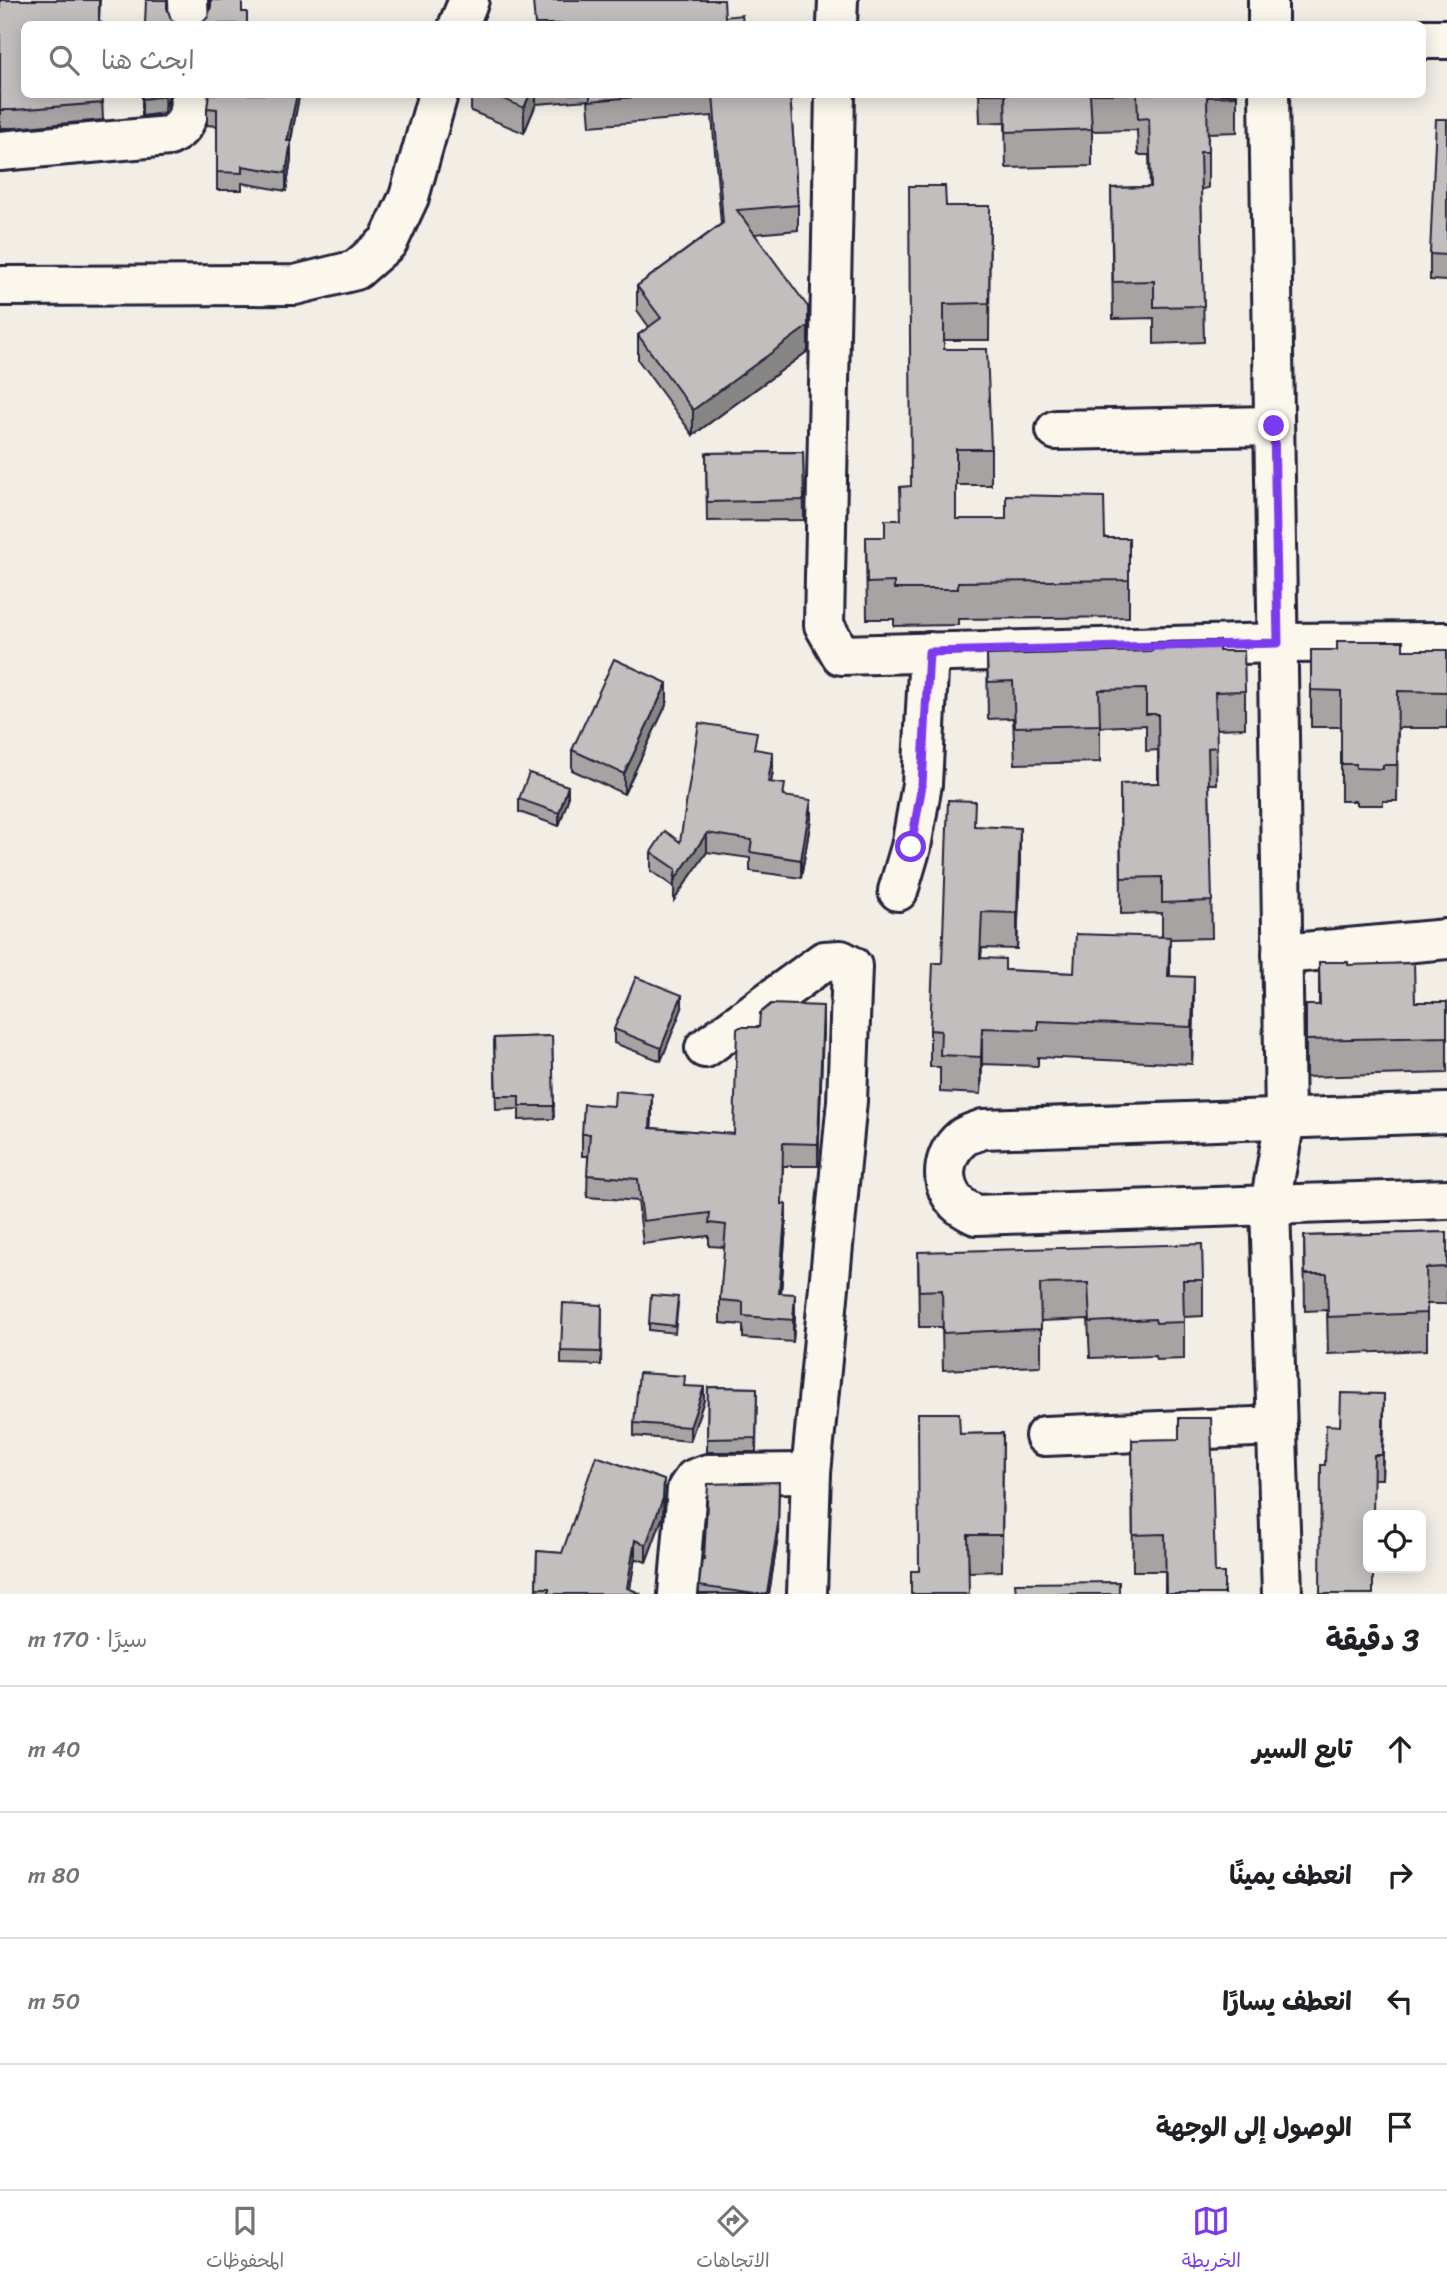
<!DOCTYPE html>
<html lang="ar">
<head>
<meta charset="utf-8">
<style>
  body { margin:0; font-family:Sriracha,"Playpen Sans Arabic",sans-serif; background:#f6f6f6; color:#202124; direction:rtl }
  .controls { position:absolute; right:21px; bottom:21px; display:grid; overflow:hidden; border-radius:10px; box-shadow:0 4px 18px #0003 }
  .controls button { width:63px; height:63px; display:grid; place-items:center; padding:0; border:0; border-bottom:2px solid #e0e0e0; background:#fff; color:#202124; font:35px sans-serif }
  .stop { position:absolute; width:21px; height:21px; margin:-16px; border:5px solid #7c3aed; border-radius:50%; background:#fff }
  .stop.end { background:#7c3aed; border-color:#fff; box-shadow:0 2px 7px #0008 }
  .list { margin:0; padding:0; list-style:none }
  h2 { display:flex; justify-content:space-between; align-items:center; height:91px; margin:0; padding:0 28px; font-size:30px }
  h2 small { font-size:23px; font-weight:400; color:#757577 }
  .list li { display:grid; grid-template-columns:46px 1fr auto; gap:21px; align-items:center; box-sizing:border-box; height:126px; padding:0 28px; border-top:2px solid #e0e0e0 }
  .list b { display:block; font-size:26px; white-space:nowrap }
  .list em { font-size:23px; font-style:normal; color:#757577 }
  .icon { flex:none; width:38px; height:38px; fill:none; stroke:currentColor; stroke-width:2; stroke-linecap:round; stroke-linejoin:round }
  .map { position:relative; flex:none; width:1447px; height:1594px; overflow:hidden; direction:ltr }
  .search { position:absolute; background:#fff; box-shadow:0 4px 18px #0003; left:21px; right:21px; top:21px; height:77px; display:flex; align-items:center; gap:18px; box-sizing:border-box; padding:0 24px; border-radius:10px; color:#757577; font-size:26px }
  .sheet { height:595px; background:#fff }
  nav { display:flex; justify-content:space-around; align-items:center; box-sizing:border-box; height:98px; border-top:2px solid #e0e0e0; background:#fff; font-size:19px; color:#757577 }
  nav a { display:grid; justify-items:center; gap:4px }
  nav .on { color:#7c3aed }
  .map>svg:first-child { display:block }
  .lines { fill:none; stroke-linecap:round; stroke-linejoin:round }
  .minor-casing { stroke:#22223b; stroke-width:44 }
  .minor { stroke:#fbf7ec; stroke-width:38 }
  .wall { fill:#a7a3a3; stroke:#22223b; stroke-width:2 }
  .shaded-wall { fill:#888585; stroke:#22223b; stroke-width:2 }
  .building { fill:#c2bebe; stroke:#22223b; stroke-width:2 }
  .route { stroke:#7c3aed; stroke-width:9 }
</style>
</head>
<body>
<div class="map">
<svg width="1447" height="1594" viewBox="0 0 1447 1594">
  <rect width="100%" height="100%" fill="#f2eee5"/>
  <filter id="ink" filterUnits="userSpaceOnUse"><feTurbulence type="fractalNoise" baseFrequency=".0143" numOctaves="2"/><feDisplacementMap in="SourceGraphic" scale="14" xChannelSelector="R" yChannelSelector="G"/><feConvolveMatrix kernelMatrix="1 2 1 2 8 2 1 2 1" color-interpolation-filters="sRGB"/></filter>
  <g filter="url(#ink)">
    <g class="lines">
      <g class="minor-casing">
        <g id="minor">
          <polyline points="188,0 189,24"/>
          <polyline points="1268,0 1268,24"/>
          <polyline points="459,24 469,0"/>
          <polyline points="837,24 838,0"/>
          <polyline points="1422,39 1447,39"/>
          <polyline points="835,94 824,625 841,655 1278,643 1447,642"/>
          <polyline points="1269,94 1285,1119 1270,1205 1282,1594"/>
          <path d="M0,151L169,136C187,127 190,114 190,94"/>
          <polyline points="0,286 295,285 356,270 388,242 409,197 438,94"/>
          <polyline points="1056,430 1274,426"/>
          <polyline points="898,891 911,847 922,784 929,652"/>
          <polyline points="1282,954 1447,939"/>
          <polyline points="705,1048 824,961 841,960 852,966 847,1101 811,1473 807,1594"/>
          <path d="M1447,1113L983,1129C976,1132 967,1134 962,1138C942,1155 939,1184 957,1203C962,1208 970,1212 976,1215L1447,1199"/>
          <polyline points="1045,1436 1277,1426"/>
          <polyline points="678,1594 687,1489 694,1479 708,1474 811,1473"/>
        </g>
      </g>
      <use href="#minor" class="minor"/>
    </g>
    <g class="wall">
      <polygon points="0,0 100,0 99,22 103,120 14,128 0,128"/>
      <polygon points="142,94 169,94 164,113 142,116"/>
      <polygon points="299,94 291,141 291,159 286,191 242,183 242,190 217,190 217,126 207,125 207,108"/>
      <polygon points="471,94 790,94 798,205 798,230 754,234 808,351 693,435 638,360 638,335 649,327 637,310 637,286 721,224 712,116 590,126 588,100 536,104 524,133 471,111"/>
      <polygon points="979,94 1237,94 1237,132 1208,133 1208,188 1201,189 1204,342 1154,344 1154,318 1113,319 1111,188 1150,187 1149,155 1138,155 1137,130 1092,131 1092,166 1006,168 1005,122 980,123"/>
      <polygon points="1447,119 1447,281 1430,280 1430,254"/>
      <polygon points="946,206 990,206 989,340 944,340 944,349 991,449 991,485 956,485 956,519 1105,538 1129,538 1129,617 958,619 958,625 894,626 894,619 867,619 866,537 885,537 900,520 911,486"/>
      <polygon points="803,452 804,520 707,521 706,453"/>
      <polygon points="1311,650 1447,650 1447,728 1398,728 1397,801 1383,801 1383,805 1356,805 1356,801 1341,801 1341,727 1311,727"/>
      <polygon points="1219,651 1245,691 1245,728 1216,729 1217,784 1209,784 1212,938 1170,939 1170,976 1194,1014 1192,1064 1038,1057 1038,1066 982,1064 981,1094 940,1092 940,1067 930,1067 930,1030 942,963 975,826 1020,865 1017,949 982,948 981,958 1005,970 1074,973 1162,936 1162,913 1121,914 1120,784 1158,783 1158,750 1146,751 1146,725 1100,727 1100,762 1015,764 1013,718 988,719 987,655"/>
      <polygon points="667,703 624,794 572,770 572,750"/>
      <polygon points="757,750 773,771 771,782 811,819 801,878 750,871 750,858 707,852 674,900 674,887 651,871 651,852 680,842"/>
      <polygon points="519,799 568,799 559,826 519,812"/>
      <polygon points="1319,962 1348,965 1415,1002 1447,1002 1447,1073 1306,1077 1306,1005 1319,1005"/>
      <polygon points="682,1008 661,1061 614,1043 614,1029"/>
      <polygon points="823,1028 818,1166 783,1166 782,1204 786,1226 781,1294 795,1317 793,1342 743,1338 743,1325 720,1323 720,1300 725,1247 709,1246 709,1236 643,1244 638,1201 587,1197 588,1156 582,1156 582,1134 614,1106 652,1116 651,1128 734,1134"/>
      <polygon points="552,1036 554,1119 519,1120 519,1109 496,1110 494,1038"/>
      <polygon points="1447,1232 1447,1304 1427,1304 1427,1350 1328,1354 1327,1310 1305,1311 1304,1236"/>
      <polygon points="918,1252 1203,1280 1203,1316 1184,1317 1184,1359 1156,1360 1155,1356 1090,1358 1088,1319 1041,1321 1041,1366 943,1370 942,1327 919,1327"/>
      <polygon points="678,1304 675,1333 649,1330 649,1323"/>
      <polygon points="602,1305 601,1365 561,1364 561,1351"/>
      <polygon points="685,1386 704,1400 690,1441 634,1436 634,1423"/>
      <polygon points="708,1387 757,1388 756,1452 707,1452"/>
      <polygon points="1384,1418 1382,1479 1374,1479 1325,1465 1340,1426"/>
      <polygon points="1003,1433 1002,1571 969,1572 960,1434"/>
      <polygon points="1132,1440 1215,1573 1224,1594 1165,1594 1165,1571 1133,1571"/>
      <polygon points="664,1498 663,1516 646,1562 635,1558 630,1589 641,1594 536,1594 537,1551 562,1553"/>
      <polygon points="778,1537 769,1594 699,1594 699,1586 704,1559"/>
    </g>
    <g class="shaded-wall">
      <polygon points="165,94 169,94 164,113"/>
      <polygon points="297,94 299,94 299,98 287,158 287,141"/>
      <polygon points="530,94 536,94 536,104 524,133 524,108"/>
      <polygon points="291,141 291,159 286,191 286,173"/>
      <polygon points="808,307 808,351 693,435 693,410"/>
      <polygon points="667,683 667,703 624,794 624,774"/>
      <polygon points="773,752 773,771 768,800 768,782"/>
      <polygon points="568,786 568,799 559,826 559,813"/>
      <polygon points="811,800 811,819 801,878 801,860"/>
      <polygon points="1020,828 1020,865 1017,949 1017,913"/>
      <polygon points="707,833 707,852 674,900 674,881"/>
      <polygon points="1194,977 1194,1014 1192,1064 1192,1027"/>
      <polygon points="682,995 682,1008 661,1061 661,1048"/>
      <polygon points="823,1006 823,1028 818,1166 818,1144"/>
      <polygon points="982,1028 982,1064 981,1094 981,1057"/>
      <polygon points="652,1094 652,1116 650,1150 650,1128"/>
      <polygon points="786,1204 786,1226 779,1316 779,1293"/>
      <polygon points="795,1294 795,1317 793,1342 793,1320"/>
      <polygon points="704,1387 704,1400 690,1441 690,1427"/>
      <polygon points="1384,1394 1384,1418 1382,1479 1382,1455"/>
      <polygon points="664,1480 663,1516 646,1562 646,1545"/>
      <polygon points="779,1482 778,1537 769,1594 767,1594"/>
      <polygon points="635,1540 635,1558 629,1594 627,1588"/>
    </g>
    <g class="building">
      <polygon points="0,0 99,0 99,22 101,22 101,24 24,24 24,94 102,94 103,103 14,110 0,110"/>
      <polygon points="146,0 167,0 167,8 171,19 177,24 145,24"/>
      <polygon points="211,0 242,0 242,12 247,12 247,24 201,24 208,17 211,6"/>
      <polygon points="541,0 724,0 725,17 742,15 743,24 535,24 533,1"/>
      <polygon points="142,94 165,94 164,96 142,99"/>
      <polygon points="209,94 297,94 287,141 291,141 286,173 242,166 242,173 217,172 217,109 207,108"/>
      <polygon points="492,94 530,94 524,108"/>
      <polygon points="590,94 669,94 590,101"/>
      <polygon points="713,94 790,94 798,205 737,210 808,307 808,326 693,410 638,335 661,318 637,286 723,223"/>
      <polygon points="1005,94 1090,94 1092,129 1006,132"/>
      <polygon points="1137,94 1237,94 1237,96 1207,97 1208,152 1200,152 1204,306 1154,307 1154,281 1113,282 1111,188 1151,187 1149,118 1138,119"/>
      <polygon points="1436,119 1447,119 1447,255 1430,254"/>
      <polygon points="909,186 945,186 946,206 990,206 989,303 944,304 944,349 987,349 991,449 956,449 956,519 1006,519 1006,495 1104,497 1105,538 1129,538 1129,580 958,582 958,589 894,589 894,582 867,583 866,537 885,537 885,520 901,520 900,487 911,486"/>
      <polygon points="803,452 804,500 707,502 706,453"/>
      <polygon points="1219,641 1219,651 1244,651 1245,691 1215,692 1217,747 1208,748 1212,901 1162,903 1162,877 1121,878 1120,784 1159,783 1158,714 1146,714 1146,689 1099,690 1100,725 1015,727 1013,681 988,682 987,655 1152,651 1151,642"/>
      <polygon points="1337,641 1403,641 1403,650 1447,650 1447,692 1398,691 1397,765 1383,765 1383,769 1356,768 1356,764 1341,764 1341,691 1311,690 1311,650 1337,650"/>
      <polygon points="614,659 667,683 624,774 572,750"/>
      <polygon points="699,723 757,732 754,749 773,752 768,782 785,784 783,796 811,800 801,860 750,852 752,840 707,833 674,881 676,869 651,852 665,831 680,842"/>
      <polygon points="529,773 568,786 559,813 519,799"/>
      <polygon points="948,800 975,801 974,826 1020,828 1017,913 982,912 980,958 1005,959 1005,970 1074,973 1076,934 1170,937 1168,976 1194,977 1192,1027 1038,1021 1038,1030 982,1028 981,1057 940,1055 941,1031 930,1030 933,963 942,963"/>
      <polygon points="1319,962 1348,962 1348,965 1414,963 1415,1002 1447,1002 1447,1037 1306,1040 1306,1005 1320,1005"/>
      <polygon points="636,977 682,995 661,1048 614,1029"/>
      <polygon points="771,1004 823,1006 818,1144 783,1143 782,1204 786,1204 779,1293 795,1294 793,1320 743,1316 743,1302 720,1300 726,1225 709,1223 710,1213 643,1221 638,1179 587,1175 590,1134 582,1134 584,1104 614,1106 615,1091 652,1094 650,1128 734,1134 737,1029 740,1027 759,1027 760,1013"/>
      <polygon points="552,1036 554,1106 519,1106 519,1096 496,1096 494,1038"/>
      <polygon points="1447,1232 1447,1267 1426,1268 1427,1313 1328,1317 1327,1274 1305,1274 1304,1236"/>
      <polygon points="1202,1244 1203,1280 1183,1280 1184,1322 1156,1323 1155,1319 1090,1322 1088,1283 1040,1284 1041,1329 943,1333 942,1290 919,1291 918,1252"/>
      <polygon points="651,1295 678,1297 675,1326 649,1323"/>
      <polygon points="563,1303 602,1305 601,1352 561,1351"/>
      <polygon points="639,1373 685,1376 684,1386 704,1387 690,1427 634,1423"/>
      <polygon points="708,1387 757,1388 756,1438 707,1439"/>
      <polygon points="1341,1393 1384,1394 1382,1455 1374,1455 1373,1515 1368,1515 1368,1568 1373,1568 1373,1594 1320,1594 1321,1465 1325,1465 1326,1425 1340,1426"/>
      <polygon points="918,1413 959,1413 960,1434 1003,1433 1002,1535 968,1535 969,1594 911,1594 911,1571 919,1571"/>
      <polygon points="1179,1418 1211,1418 1215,1573 1224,1573 1224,1594 1166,1594 1165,1534 1133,1535 1132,1440 1179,1439"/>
      <polygon points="596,1456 664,1480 663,1498 646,1545 635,1540 627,1588 641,1594 549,1594 549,1588 536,1588 537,1551 562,1553"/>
      <polygon points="779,1482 778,1524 767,1594 755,1594 699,1586 702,1559 704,1559 708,1484"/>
      <polygon points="1119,1582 1119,1594 1016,1594 1015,1583"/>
    </g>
  </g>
  <g class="lines" filter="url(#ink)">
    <polyline class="route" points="911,847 922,785 929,652 1278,643 1274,426"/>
  </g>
</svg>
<div class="controls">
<button><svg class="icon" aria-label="locate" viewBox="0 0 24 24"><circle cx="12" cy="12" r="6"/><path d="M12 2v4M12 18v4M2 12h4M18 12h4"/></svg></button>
</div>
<div class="stop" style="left:911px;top:847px"></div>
<div class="stop end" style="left:1274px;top:426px"></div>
<div class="search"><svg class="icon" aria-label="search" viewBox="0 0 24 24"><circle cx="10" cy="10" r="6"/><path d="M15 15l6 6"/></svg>ابحث هنا</div>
</div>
<section class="sheet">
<h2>3 دقيقة<small>سيرًا · 170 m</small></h2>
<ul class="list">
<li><svg class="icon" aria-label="ahead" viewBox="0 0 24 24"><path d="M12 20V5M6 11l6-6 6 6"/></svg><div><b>تابع السير</b></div><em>40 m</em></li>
<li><svg class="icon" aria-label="right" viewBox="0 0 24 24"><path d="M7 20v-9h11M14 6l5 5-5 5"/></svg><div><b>انعطف يمينًا</b></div><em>80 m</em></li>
<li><svg class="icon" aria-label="left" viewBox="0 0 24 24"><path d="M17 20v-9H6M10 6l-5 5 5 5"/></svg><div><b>انعطف يسارًا</b></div><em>50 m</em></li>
<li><svg class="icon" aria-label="arrive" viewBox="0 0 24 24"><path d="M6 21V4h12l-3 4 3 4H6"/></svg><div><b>الوصول إلى الوجهة</b></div></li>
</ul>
</section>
<nav>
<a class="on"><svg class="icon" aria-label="map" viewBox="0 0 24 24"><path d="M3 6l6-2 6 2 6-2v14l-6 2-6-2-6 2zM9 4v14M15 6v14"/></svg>الخريطة</a>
<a><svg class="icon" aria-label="directions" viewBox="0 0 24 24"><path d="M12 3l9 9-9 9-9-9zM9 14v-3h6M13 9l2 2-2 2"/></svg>الاتجاهات</a>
<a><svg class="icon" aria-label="saved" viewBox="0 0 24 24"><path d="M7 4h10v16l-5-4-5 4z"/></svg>المحفوظات</a>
</nav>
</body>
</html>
